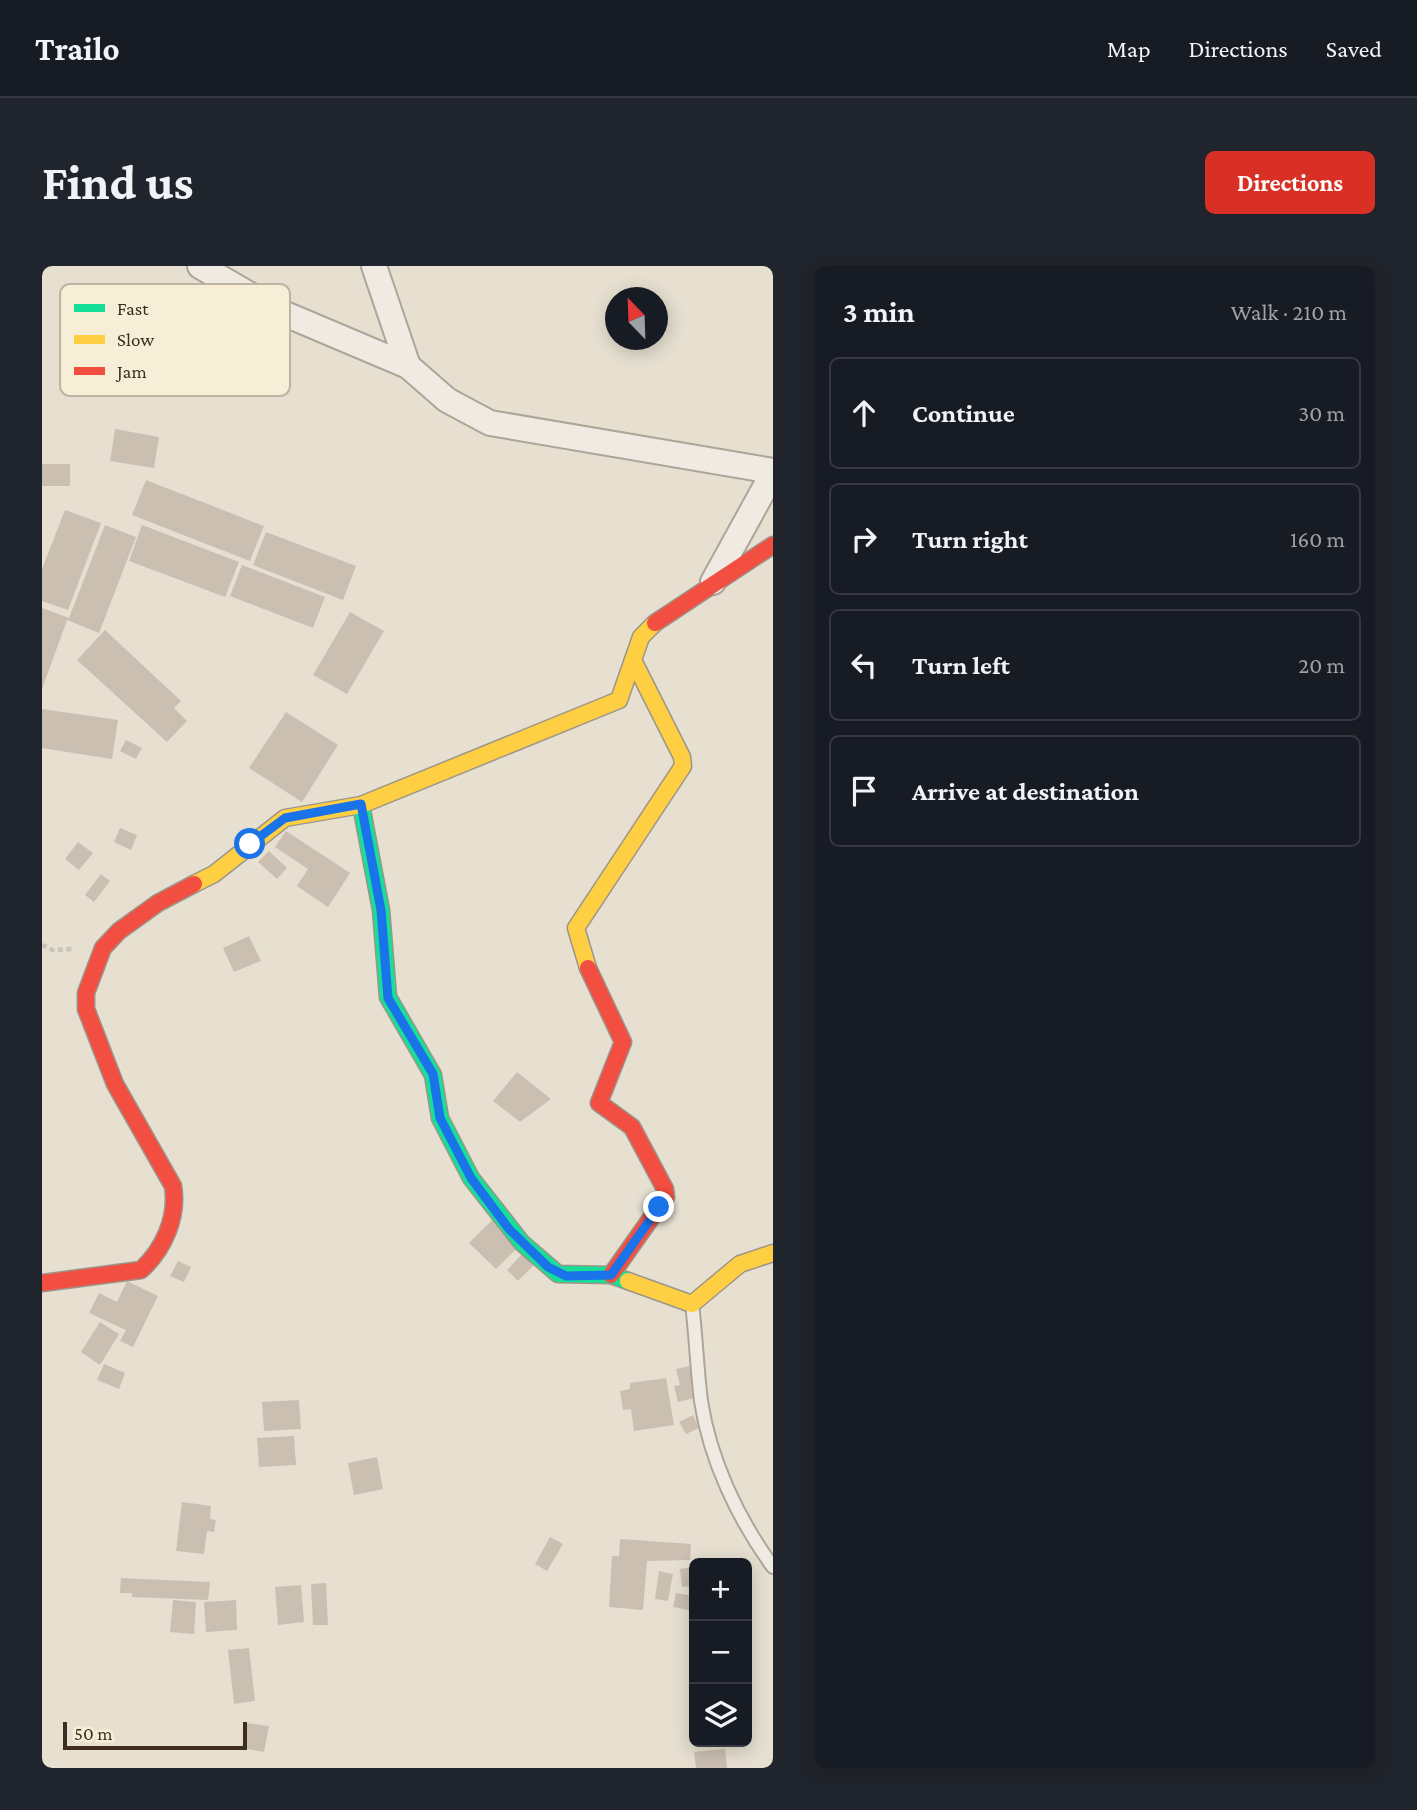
<!DOCTYPE html>
<html lang="en">
<head>
<meta charset="utf-8">
<style>
  body { margin:0; font-family:"Crimson Pro",serif; background:#20242c; color:#f1f3f6 }
  .controls { position:absolute; right:21px; bottom:21px; display:grid; overflow:hidden; border-radius:10px; box-shadow:0 4px 18px #0003 }
  .controls button { width:63px; height:63px; display:grid; place-items:center; padding:0; border:0; border-bottom:2px solid #363941; background:#171b24; color:#f1f3f6; font:35px sans-serif }
  .compass { position:absolute; left:563px; top:21px; width:63px; height:63px; border-radius:50%; background:#171b24; box-shadow:0 4px 18px #0003; rotate:337deg }
  .scale { position:absolute; left:21px; bottom:18px; width:184px; box-sizing:border-box; padding-left:7px; border:4px solid #3d2e20; border-top:0; font-size:19px; line-height:24px; white-space:nowrap; color:#3d2e20; -webkit-text-stroke:5px #f7eed8; paint-order:stroke }
  .stop { position:absolute; width:21px; height:21px; margin:-16px; border:5px solid #1a73e8; border-radius:50%; background:#fff }
  .stop.end { background:#1a73e8; border-color:#fff; box-shadow:0 2px 7px #0008 }
  .list { margin:0; padding:0; list-style:none }
  h2 { display:flex; justify-content:space-between; align-items:center; height:91px; margin:0; padding:0 28px; font-size:30px }
  h2 small { font-size:23px; font-weight:400; color:#9ea1a6 }
  .list li { display:grid; grid-template-columns:46px 1fr auto; gap:21px; align-items:center; box-sizing:border-box; height:112px; margin:0 14px 14px; padding:0 14px; border:2px solid #363941; border-radius:10px }
  .list b { display:block; font-size:26px; white-space:nowrap }
  .list em { font-size:23px; font-style:normal; color:#9ea1a6 }
  .icon { flex:none; width:38px; height:38px; fill:none; stroke:currentColor; stroke-width:2; stroke-linecap:round; stroke-linejoin:round }
  .map { position:relative; flex:none; width:731px; height:1502px; overflow:hidden; border-radius:10px }
  header { display:flex; align-items:center; gap:42px; box-sizing:border-box; height:98px; padding:0 35px; background:#171b24; border-bottom:2px solid #363941 }
  header strong { font-size:33px }
  nav { display:flex; gap:38px; margin-inline-start:auto; font-size:24px }
  .intro { display:flex; align-items:center; justify-content:space-between; box-sizing:border-box; height:168px; padding:0 42px }
  h1 { margin:0; font-size:49px }
  .button { padding:18px 32px; border-radius:10px; background:#d93025; color:#fff; font-size:24px; font-weight:700 }
  main { display:flex; gap:42px; padding:0 42px }
  aside { flex:1; background:#171b24; border-radius:10px; box-shadow:0 4px 18px #0003 }
  .map>svg:first-child { display:block }
  .building { fill:#cbbfb2 }
  .lines { fill:none; stroke-linecap:round; stroke-linejoin:round }
  .lane-casing { stroke:#ada599; stroke-width:16 }
  .street-casing { stroke:#ada599; stroke-width:28 }
  .fast-casing { stroke:#9c958a; stroke-width:19 }
  .slow-casing { stroke:#9c958a; stroke-width:19 }
  .jam-casing { stroke:#9c958a; stroke-width:19 }
  .path { stroke:#c8c2b9; stroke-width:4.5; stroke-dasharray:5 3.5; stroke-linecap:butt }
  .lane { stroke:#efebe3; stroke-width:12 }
  .street { stroke:#efebe3; stroke-width:24 }
  .fast { stroke:#16e098; stroke-width:16 }
  .slow { stroke:#ffcf43; stroke-width:16 }
  .jam { stroke:#f24e42; stroke-width:16 }
  .route { stroke:#1a73e8; stroke-width:9 }
  .key { fill:#f7eed8; stroke:#bfb4a1; stroke-width:2 }
  .key-label { font-size:19px; fill:#3d2e20 }
</style>
</head>
<body>
<header>
<strong>Trailo</strong>
<nav><a>Map</a><a>Directions</a><a>Saved</a></nav>
</header>
<div class="intro"><h1>Find us</h1><a class="button">Directions</a></div>
<main>
<div class="map">
<svg width="731" height="1502" viewBox="0 0 731 1502">
  <rect width="100%" height="100%" fill="#e7e0d1"/>
  <g class="building">
    <polygon points="73,163 117,171 112,202 68,195"/>
    <rect x="0" y="198" width="28" height="22"/>
    <polygon points="104,214 222,260 208,295 90,249"/>
    <polygon points="23,244 59,257 26,344 0,335 0,303"/>
    <polygon points="63,259 94,271 57,367 25,354 0,423 0,342 27,352"/>
    <polygon points="100,259 197,296 183,331 87,295"/>
    <polygon points="224,266 314,300 301,334 211,299"/>
    <polygon points="200,299 283,331 271,362 188,330"/>
    <polygon points="308,346 342,365 305,428 271,409"/>
    <polygon points="63,364 139,435 132,442 145,455 125,476 35,394"/>
    <polygon points="0,443 76,454 70,493 0,482"/>
    <polygon points="244,446 296,479 260,536 207,502"/>
    <polygon points="84,474 100,482 94,493 78,485"/>
    <polygon points="78,562 95,569 89,584 72,576"/>
    <polygon points="244,565 308,607 286,641 255,620 266,603 233,581"/>
    <polygon points="36,576 51,587 37,604 23,593"/>
    <polygon points="227,585 245,602 235,613 216,596"/>
    <polygon points="59,608 68,615 52,636 43,629"/>
    <polygon points="207,670 219,695 192,706 181,682"/>
    <polygon points="475,806 509,833 478,856 451,835"/>
    <polygon points="453,951 480,977 454,1003 427,977"/>
    <polygon points="482,986 494,997 476,1015 465,1004"/>
    <polygon points="136,995 149,1001 142,1016 128,1010"/>
    <polygon points="85,1015 116,1030 91,1081 78,1075 84,1064 47,1047 57,1027 75,1036"/>
    <polygon points="58,1056 77,1068 58,1099 39,1086"/>
    <polygon points="62,1098 83,1107 77,1123 55,1114"/>
    <polygon points="652,1099 656,1117 649,1118 653,1132 636,1136 632,1120 638,1119 634,1103"/>
    <polygon points="624,1112 632,1159 592,1165 589,1143 581,1144 578,1125 588,1123 588,1117"/>
    <polygon points="257,1134 259,1163 222,1165 220,1136"/>
    <polygon points="651,1149 657,1162 644,1168 637,1156"/>
    <polygon points="252,1170 254,1199 217,1201 215,1172"/>
    <polygon points="335,1191 341,1223 312,1229 306,1197"/>
    <polygon points="140,1236 169,1240 168,1253 174,1254 172,1266 165,1265 162,1288 134,1285"/>
    <polygon points="508,1271 521,1278 505,1305 493,1298"/>
    <polygon points="578,1273 649,1278 648,1294 605,1295 601,1344 567,1341 570,1290 577,1290"/>
    <polygon points="652,1301 652,1320 640,1321 638,1303"/>
    <polygon points="617,1305 631,1308 626,1335 613,1333"/>
    <polygon points="79,1312 168,1316 166,1334 90,1331 90,1327 78,1327"/>
    <polygon points="284,1317 286,1359 271,1359 269,1318"/>
    <polygon points="259,1319 262,1356 236,1359 233,1321"/>
    <polygon points="634,1327 652,1330 652,1345 631,1341"/>
    <polygon points="131,1334 154,1336 152,1368 128,1366"/>
    <polygon points="194,1334 195,1364 164,1366 162,1336"/>
    <polygon points="207,1382 213,1435 192,1438 186,1384"/>
    <polygon points="204,1457 227,1460 222,1486 200,1482"/>
    <polygon points="683,1483 685,1502 654,1502 652,1486"/>
  </g>
  <g class="lines">
    <g class="lane-casing">
      <path id="lane" d="M650,1038C654,1070 655,1103 659,1135C668,1194 696,1253 731,1301"/>
    </g>
    <g class="street-casing">
      <g id="street">
        <polyline points="158,0 236,45 366,100 405,134 448,157 731,205"/>
        <polyline points="332,0 366,100"/>
        <polyline points="671,316 731,207"/>
      </g>
    </g>
    <g class="fast-casing">
      <polyline id="fast" points="319,539 339,644 346,731 391,809 398,852 429,912 480,977 516,1008 569,1009 586,1015"/>
    </g>
    <g class="slow-casing">
      <g id="slow">
        <polyline points="152,618 172,608 243,552 319,539 577,434 599,371 613,357"/>
        <polyline points="546,702 534,662 641,500 640,491 591,394"/>
        <polyline points="586,1015 650,1038 698,998 731,987"/>
      </g>
    </g>
    <g class="jam-casing">
      <g id="jam">
        <polyline points="613,357 731,279"/>
        <polyline points="546,702 581,776 557,837 590,861 623,923 624,931 569,1009"/>
        <path d="M0,1017L99,1004C122,983 136,951 131,920L73,818L44,743V727L61,682L77,665L116,637L152,618"/>
      </g>
    </g>
    <polyline class="path" points="0,679 11,684 30,683"/>
    <use href="#lane" class="lane"/>
    <use href="#street" class="street"/>
    <use href="#fast" class="fast"/>
    <use href="#slow" class="slow"/>
    <use href="#jam" class="jam"/>
  </g>
  <g class="lines">
    <polyline class="route" points="208,578 243,552 319,538 339,644 346,732 391,808 398,852 429,912 467,963 506,1001 524,1010 569,1009 617,941"/>
  </g>
  <rect x="18" y="18" width="230" height="112" rx="10" class="key"/>
  <rect x="32" y="38" width="31" height="8" fill="#16e098"/>
  <rect x="32" y="69" width="31" height="9" fill="#ffcf43"/>
  <rect x="32" y="101" width="31" height="8" fill="#f24e42"/>
  <g class="key-label">
    <text x="75" y="49">Fast</text>
    <text x="75" y="80">Slow</text>
    <text x="75" y="112">Jam</text>
  </g>
</svg>
<div class="controls">
<button>+</button>
<button>−</button>
<button><svg class="icon" aria-label="layers" viewBox="0 0 24 24"><path d="M12 4l9 5-9 5-9-5zM3 14l9 5 9-5"/></svg></button>
</div>
<svg class="compass" viewBox="-18 -18 36 36"><path d="M0-13l5 13h-10z" fill="#e53935"/><path d="M0 13l5-13h-10z" fill="#9ea1a6"/></svg>
<div class="scale">50 m</div>
<div class="stop" style="left:208px;top:578px"></div>
<div class="stop end" style="left:617px;top:941px"></div>
</div>
<aside>
<h2>3 min<small>Walk · 210 m</small></h2>
<ul class="list">
<li><svg class="icon" aria-label="ahead" viewBox="0 0 24 24"><path d="M12 20V5M6 11l6-6 6 6"/></svg><div><b>Continue</b></div><em>30 m</em></li>
<li><svg class="icon" aria-label="right" viewBox="0 0 24 24"><path d="M7 20v-9h11M14 6l5 5-5 5"/></svg><div><b>Turn right</b></div><em>160 m</em></li>
<li><svg class="icon" aria-label="left" viewBox="0 0 24 24"><path d="M17 20v-9H6M10 6l-5 5 5 5"/></svg><div><b>Turn left</b></div><em>20 m</em></li>
<li><svg class="icon" aria-label="arrive" viewBox="0 0 24 24"><path d="M6 21V4h12l-3 4 3 4H6"/></svg><div><b>Arrive at destination</b></div></li>
</ul>
</aside>
</main>
</body>
</html>
